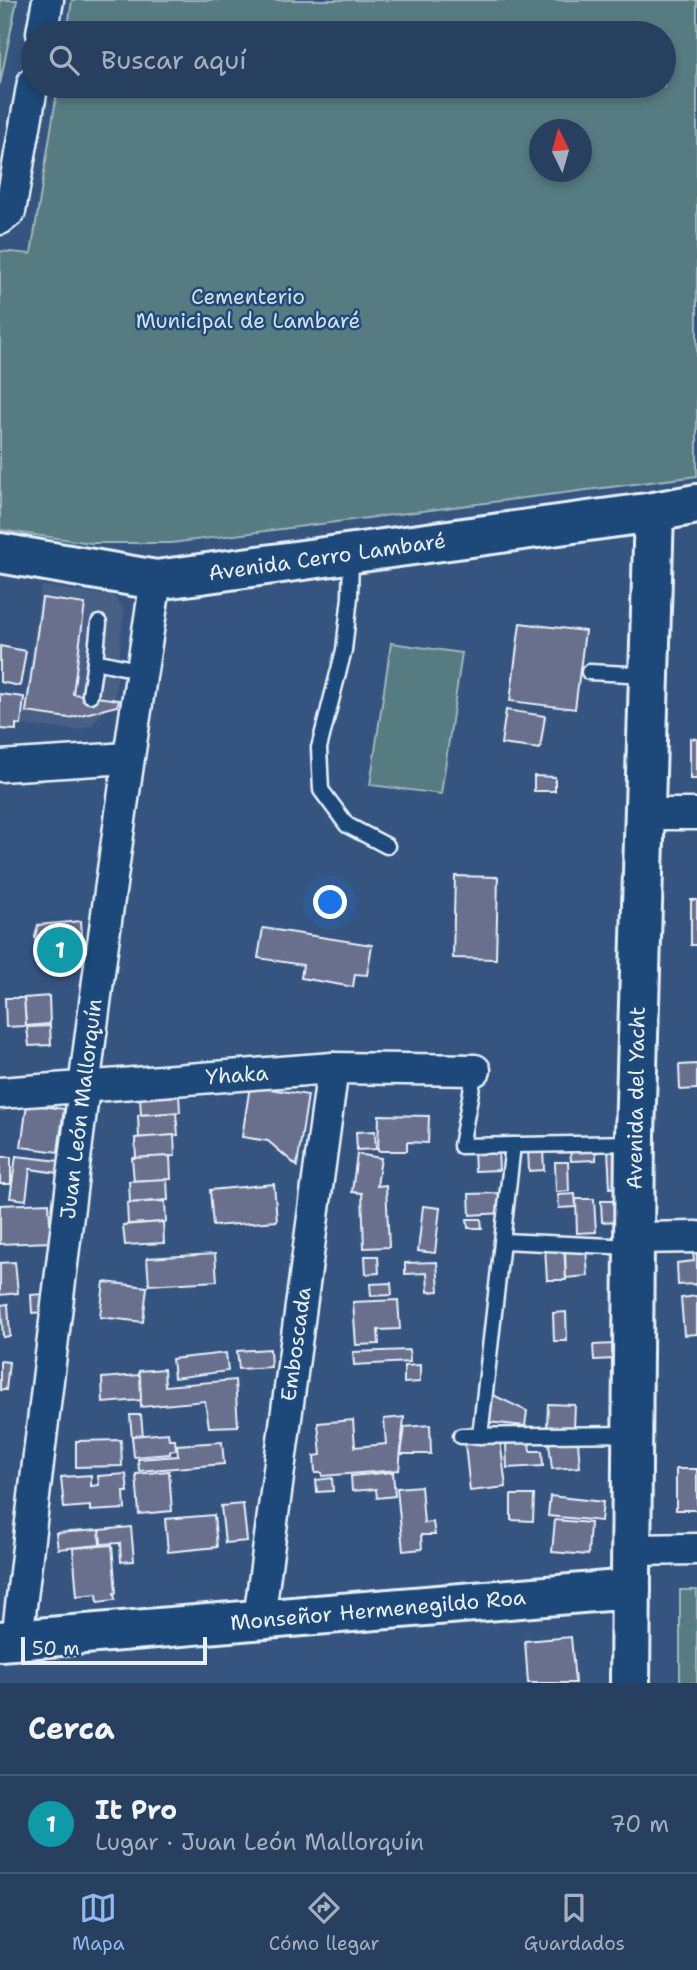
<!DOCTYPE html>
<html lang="es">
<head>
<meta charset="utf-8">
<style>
  body { margin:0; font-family:"Shantell Sans",sans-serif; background:#304766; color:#f1f3f6 }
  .compass { position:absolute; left:529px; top:119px; width:63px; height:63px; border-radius:50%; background:#284060; box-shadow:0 4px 10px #0003; rotate:355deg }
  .scale { position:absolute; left:21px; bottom:18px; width:186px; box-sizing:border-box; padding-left:7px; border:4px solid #e8f1f8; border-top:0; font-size:19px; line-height:24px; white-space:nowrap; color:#e8f1f8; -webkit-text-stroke:5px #1f4a7a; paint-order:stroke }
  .you { position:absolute; left:331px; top:903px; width:24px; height:24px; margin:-18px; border:5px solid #fff; border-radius:50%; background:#1a73e8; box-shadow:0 0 0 10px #1a73e833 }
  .badge { display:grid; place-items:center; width:46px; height:46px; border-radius:50%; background:#90b9f0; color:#fff; font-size:23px; font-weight:700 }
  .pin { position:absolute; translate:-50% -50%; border:4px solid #fff; box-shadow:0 2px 7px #0006 }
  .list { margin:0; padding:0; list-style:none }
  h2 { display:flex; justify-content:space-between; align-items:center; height:91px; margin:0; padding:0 28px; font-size:30px }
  h2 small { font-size:23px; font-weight:400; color:#a5afbd }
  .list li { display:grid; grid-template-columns:46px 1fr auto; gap:21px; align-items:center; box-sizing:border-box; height:98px; padding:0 28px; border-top:2px solid #445975 }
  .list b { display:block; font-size:26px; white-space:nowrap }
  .list p { margin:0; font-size:23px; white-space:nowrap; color:#a5afbd }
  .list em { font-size:23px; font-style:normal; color:#a5afbd }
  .icon { flex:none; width:38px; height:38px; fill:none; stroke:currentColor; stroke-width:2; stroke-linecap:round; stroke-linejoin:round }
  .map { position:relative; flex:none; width:697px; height:1683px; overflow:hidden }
  .search { position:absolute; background:#284060; box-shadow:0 4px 10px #0003; left:21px; right:21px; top:21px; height:77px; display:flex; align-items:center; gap:18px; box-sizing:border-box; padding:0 24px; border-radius:38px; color:#a5afbd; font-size:26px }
  .sheet { height:189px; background:#284060 }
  nav { display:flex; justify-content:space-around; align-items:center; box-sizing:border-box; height:98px; border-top:2px solid #445975; background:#284060; font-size:19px; color:#a5afbd }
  nav a { display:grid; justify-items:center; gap:4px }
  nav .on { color:#90b9f0 }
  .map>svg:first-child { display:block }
  .built { fill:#486086 }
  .green { fill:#567b81; stroke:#9fb6bc; stroke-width:2; fill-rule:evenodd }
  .building { fill:#69708e; stroke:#e8f1f8; stroke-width:2 }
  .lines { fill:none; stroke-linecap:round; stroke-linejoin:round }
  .lane-casing { stroke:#e8f1f8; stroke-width:19 }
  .street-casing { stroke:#e8f1f8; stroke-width:35 }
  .secondary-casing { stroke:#e8f1f8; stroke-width:44 }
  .lane { stroke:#1f4a7a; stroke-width:14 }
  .street { stroke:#1f4a7a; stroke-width:30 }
  .secondary { stroke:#1f4a7a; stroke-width:38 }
  .labels { text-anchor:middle; stroke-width:5; stroke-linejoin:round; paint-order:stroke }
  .park-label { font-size:21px; fill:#d2dfe6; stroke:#1f4a7a }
  .street-label { font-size:21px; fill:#e8f1f8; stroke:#1f4a7a }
</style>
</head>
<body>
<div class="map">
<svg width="697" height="1683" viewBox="0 0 697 1683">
  <rect width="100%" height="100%" fill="#355580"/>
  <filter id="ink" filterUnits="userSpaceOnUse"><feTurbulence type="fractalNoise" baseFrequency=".0143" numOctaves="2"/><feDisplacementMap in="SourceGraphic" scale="14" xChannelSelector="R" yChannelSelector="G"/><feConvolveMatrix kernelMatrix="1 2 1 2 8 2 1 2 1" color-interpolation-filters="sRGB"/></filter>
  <g filter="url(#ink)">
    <polygon class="built" points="41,586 113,596 124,609 115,697 92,725 78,730 22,725"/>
    <g class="green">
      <polygon points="0,0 17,0 0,84"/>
      <path d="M72,0H697V476L171,543H91L0,530V251L31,254L58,86H664V33H67ZM540,130H582V172H540Z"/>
      <polygon points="391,643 462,653 441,794 370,785"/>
      <rect x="680" y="1590" width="17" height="93"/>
    </g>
    <g class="building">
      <polygon points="42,598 85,604 73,694 119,700 117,706 69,718 26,712"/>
      <polygon points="520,623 585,631 575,709 510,701"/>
      <polygon points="0,646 26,651 20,686 0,682"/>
      <polygon points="0,694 24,697 21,725 16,724 16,730 0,729"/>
      <polygon points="506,710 545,716 540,749 501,744"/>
      <polygon points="690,738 697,739 697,779 690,779"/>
      <polygon points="534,776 555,777 555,791 534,791"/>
      <polygon points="455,876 498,877 496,959 453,958"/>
      <rect x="691" y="900" width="6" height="45"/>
      <polygon points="81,921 84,963 64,969 38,967 35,937 38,925"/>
      <polygon points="263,928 372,945 367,975 355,974 353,987 301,978 303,965 258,958"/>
      <polygon points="49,996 50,1024 26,1026 24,998"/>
      <polygon points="5,998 24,998 26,1026 6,1027"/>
      <polygon points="50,1026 51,1045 29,1046 27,1027"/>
      <polygon points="697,1064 697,1089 680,1090 679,1065"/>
      <polygon points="250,1086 308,1095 297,1166 268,1141 242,1137"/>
      <polygon points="179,1094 180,1112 141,1115 140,1097"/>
      <polygon points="27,1104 64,1109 58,1152 21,1147"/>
      <polygon points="176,1113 178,1135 139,1138 138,1115"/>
      <polygon points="379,1115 429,1116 428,1143 407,1142 407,1151 378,1151"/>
      <polygon points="375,1131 376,1149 357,1150 356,1132"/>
      <polygon points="174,1135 175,1156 136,1158 135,1138"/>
      <polygon points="596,1146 596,1160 571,1161 570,1147"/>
      <polygon points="528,1149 543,1149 544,1170 529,1171"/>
      <polygon points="498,1150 499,1170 475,1171 474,1151"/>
      <polygon points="608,1150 620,1150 622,1187 610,1188"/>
      <polygon points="357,1154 381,1158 377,1186 386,1185 389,1247 364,1248 362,1193 352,1192"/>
      <polygon points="16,1156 59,1161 58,1173 30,1169 26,1200 10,1198"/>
      <polygon points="170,1156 171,1179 134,1181 132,1158"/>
      <rect x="0" y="1157" width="11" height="27"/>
      <polygon points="555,1162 568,1162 569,1191 556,1192"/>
      <polygon points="167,1179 168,1200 130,1203 129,1181"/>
      <polygon points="274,1184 277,1221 213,1226 210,1190"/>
      <polygon points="502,1193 503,1213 470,1215 469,1194"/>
      <polygon points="575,1194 576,1207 559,1208 558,1195"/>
      <polygon points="576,1199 594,1199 596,1232 577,1233"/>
      <polygon points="165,1201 166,1222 128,1224 127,1203"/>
      <polygon points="601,1201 618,1201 619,1221 602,1222"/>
      <polygon points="49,1203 51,1242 0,1244 0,1205"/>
      <polygon points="423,1206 440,1208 435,1253 418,1251"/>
      <polygon points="467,1219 481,1219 482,1228 468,1228"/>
      <polygon points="163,1222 164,1243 125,1245 123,1225"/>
      <polygon points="564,1246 566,1280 547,1280 545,1247"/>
      <polygon points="586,1249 588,1276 566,1278 565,1250"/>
      <polygon points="693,1253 697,1253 697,1289 695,1284 678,1285 677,1263 694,1261"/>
      <polygon points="215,1254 217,1281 149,1285 147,1258"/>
      <polygon points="365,1256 378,1256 379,1273 366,1274"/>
      <polygon points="15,1262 18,1293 0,1295 0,1263"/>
      <polygon points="437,1262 439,1291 428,1292 427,1273 405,1274 405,1263"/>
      <polygon points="104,1282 147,1287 143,1322 100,1317"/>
      <polygon points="391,1283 392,1295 371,1296 370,1284"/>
      <polygon points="44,1294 45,1312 32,1313 31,1295"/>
      <polygon points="697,1296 697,1334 684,1335 681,1298"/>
      <polygon points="398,1300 400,1329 378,1330 379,1344 356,1345 353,1302"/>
      <polygon points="8,1304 10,1336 3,1337 1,1305"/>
      <polygon points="566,1312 567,1341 554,1341 553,1313"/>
      <polygon points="615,1344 615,1359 594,1360 593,1345"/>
      <polygon points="270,1349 271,1367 239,1369 237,1351"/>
      <polygon points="409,1350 410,1362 354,1365 353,1352"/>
      <polygon points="226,1353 228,1371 174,1378 172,1359"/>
      <polygon points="0,1361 9,1362 6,1390 0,1390"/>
      <polygon points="420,1365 420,1382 404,1383 404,1366"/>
      <polygon points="164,1369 165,1386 235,1380 238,1426 209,1427 205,1401 141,1407 139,1371"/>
      <polygon points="140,1375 141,1400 103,1403 102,1378"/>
      <polygon points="491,1394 527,1411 525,1426 488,1422"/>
      <polygon points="548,1404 575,1405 574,1428 547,1428"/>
      <polygon points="130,1415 141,1415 143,1437 132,1438"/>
      <polygon points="404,1417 399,1470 322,1476 322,1473 315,1473 314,1456 321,1455 318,1423 353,1420 355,1447 386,1444 384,1419"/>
      <polygon points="430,1425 431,1454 401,1454 405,1427"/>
      <polygon points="168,1433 169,1439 175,1439 176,1450 170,1451 170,1454 134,1457 132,1436"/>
      <polygon points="121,1440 122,1466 76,1467 76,1441"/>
      <polygon points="500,1440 506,1487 470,1491 465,1444"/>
      <polygon points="529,1441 530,1451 542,1451 543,1466 507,1468 506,1444"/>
      <polygon points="578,1441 580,1467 552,1469 549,1443"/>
      <polygon points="222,1442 224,1464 139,1471 138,1459 178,1456 177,1445"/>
      <rect x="676" y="1469" width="21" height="41"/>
      <polygon points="169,1471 172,1511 139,1514 136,1474"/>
      <polygon points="393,1472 395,1496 377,1498 376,1489 352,1491 351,1476"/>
      <polygon points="126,1474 128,1492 124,1492 125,1509 90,1511 90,1506 64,1508 61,1477 91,1475 91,1486 99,1485 98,1476"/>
      <polygon points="332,1478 333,1491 317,1492 316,1480"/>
      <polygon points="421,1486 424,1523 433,1522 435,1535 421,1535 422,1549 403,1551 397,1488"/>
      <polygon points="511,1495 534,1495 533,1521 511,1520"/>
      <polygon points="550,1496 603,1502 601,1521 548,1516"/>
      <polygon points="243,1504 247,1541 225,1543 221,1506"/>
      <polygon points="214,1515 217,1547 168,1552 165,1519"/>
      <polygon points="555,1520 590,1523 588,1555 552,1552"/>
      <polygon points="131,1527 134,1561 121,1562 120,1543 101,1544 100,1530"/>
      <polygon points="99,1530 100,1545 58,1549 56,1533"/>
      <polygon points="112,1545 116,1593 114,1593 115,1600 98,1602 97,1594 77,1596 73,1548"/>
      <polygon points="571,1637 575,1683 528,1683 525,1641"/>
    </g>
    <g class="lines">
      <g class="lane-casing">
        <g id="lane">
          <polyline points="351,555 350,597 344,650 319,748 321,790 347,825 387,846"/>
          <polyline points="99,623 95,661 142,671"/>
          <polyline points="589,672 648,675"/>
          <polyline points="90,695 95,661"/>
          <polyline points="475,1070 461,1146 635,1143"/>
          <polyline points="502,1241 633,1247"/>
          <polyline points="461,1436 631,1434"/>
          <polyline points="480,1436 513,1145"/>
        </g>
      </g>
      <g class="street-casing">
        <g id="street">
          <polyline points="42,33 48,0"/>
          <polyline points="0,219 10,211 33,82"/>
          <polyline points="0,766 128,758"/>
          <polyline points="644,814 697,814"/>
          <polyline points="0,1093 333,1068 475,1070"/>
          <polyline points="633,1238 697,1237"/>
          <polyline points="631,1550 697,1549"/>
          <polyline points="259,1619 333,1068"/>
          <path d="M17,1640C59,1286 100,932 156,580"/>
        </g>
      </g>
      <g class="secondary-casing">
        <g id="secondary">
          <polyline points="0,553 156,580 654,512 697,504"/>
          <polyline points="0,1641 631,1589"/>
          <polyline points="630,1683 635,1135 654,512"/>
        </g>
      </g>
      <use href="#lane" class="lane"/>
      <use href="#street" class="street"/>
      <use href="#secondary" class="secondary"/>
    </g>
  </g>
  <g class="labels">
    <g class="park-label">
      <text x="248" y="304">Cementerio<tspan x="248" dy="24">Municipal de Lambaré</tspan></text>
    </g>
    <g class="street-label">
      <text transform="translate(327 557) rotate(-8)" y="7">Avenida Cerro Lambaré</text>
      <text transform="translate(237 1075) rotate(-4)" y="7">Yhaka</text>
      <text transform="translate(636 1098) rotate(-89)" y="7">Avenida del Yacht</text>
      <text transform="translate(81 1109) rotate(-83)" y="7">Juan León Mallorquín</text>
      <text transform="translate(296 1344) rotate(-82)" y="7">Emboscada</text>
      <text transform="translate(378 1610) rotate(-5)" y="7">Monseñor Hermenegildo Roa</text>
    </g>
  </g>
</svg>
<svg class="compass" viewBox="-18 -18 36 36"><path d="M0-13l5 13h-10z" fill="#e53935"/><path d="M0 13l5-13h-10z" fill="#a5afbd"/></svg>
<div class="scale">50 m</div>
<div class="you"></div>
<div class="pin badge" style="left:60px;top:950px;background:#0f9aa8">1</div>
<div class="search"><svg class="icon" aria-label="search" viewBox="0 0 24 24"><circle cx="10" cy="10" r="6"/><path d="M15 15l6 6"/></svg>Buscar aquí</div>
</div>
<section class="sheet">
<h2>Cerca<small></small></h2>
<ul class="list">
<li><span class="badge" style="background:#0f9aa8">1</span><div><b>It Pro</b><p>Lugar · Juan León Mallorquín</p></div><em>70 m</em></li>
</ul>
</section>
<nav>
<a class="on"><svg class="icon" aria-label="map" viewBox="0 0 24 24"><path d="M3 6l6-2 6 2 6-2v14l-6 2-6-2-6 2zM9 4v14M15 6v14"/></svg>Mapa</a>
<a><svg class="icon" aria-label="directions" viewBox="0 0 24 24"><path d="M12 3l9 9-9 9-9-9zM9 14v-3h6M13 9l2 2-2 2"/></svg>Cómo llegar</a>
<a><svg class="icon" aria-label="saved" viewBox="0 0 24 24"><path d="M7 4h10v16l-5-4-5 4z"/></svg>Guardados</a>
</nav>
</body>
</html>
